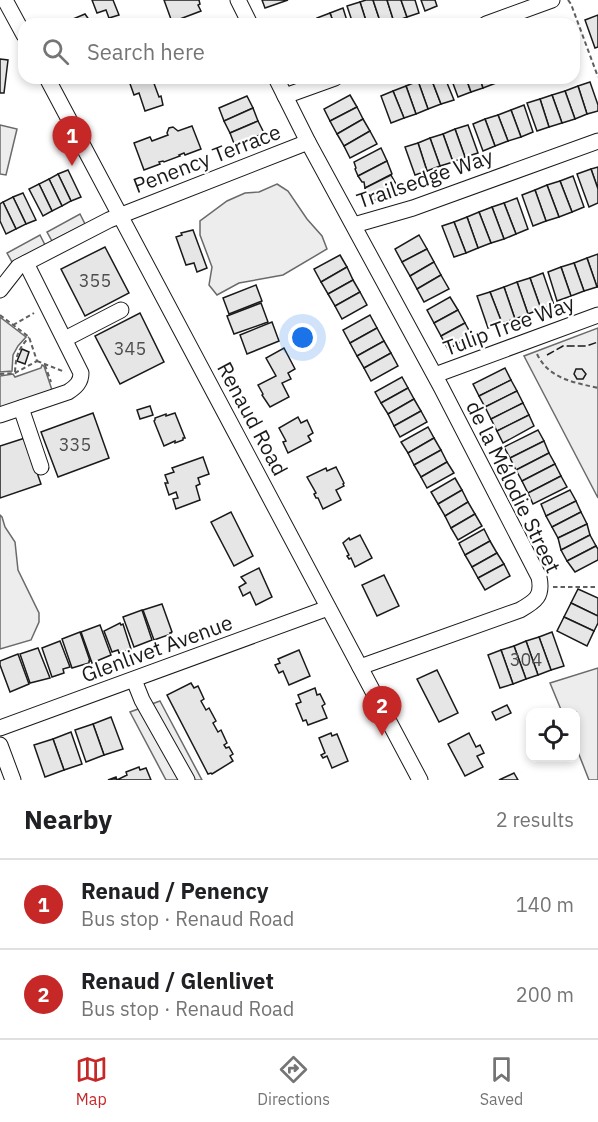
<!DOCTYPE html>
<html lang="en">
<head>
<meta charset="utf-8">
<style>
  body { margin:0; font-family:"IBM Plex Sans",sans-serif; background:#f2f2f2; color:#202124 }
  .controls { position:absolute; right:18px; bottom:18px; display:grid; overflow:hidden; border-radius:12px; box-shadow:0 3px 9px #0003 }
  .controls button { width:54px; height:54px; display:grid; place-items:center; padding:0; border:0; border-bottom:2px solid #e0e0e0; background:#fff; color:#202124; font:30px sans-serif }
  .you { position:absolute; left:303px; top:338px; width:21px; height:21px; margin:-15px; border:4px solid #fff; border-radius:50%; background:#1a73e8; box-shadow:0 0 0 9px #1a73e833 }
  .badge { display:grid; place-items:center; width:39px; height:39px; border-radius:50%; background:#c62828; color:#fff; font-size:20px; font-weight:700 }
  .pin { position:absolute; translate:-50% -50px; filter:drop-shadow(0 2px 3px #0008) }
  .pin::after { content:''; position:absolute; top:32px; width:21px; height:18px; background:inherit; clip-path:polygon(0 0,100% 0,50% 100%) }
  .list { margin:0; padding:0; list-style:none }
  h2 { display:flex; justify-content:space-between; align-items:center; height:78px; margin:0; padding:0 24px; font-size:26px }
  h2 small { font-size:20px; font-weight:400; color:#757577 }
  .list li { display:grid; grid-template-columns:39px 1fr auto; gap:18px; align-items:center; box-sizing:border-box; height:90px; padding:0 24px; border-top:2px solid #e0e0e0 }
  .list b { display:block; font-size:22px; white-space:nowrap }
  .list p { margin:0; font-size:20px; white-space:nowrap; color:#757577 }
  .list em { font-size:20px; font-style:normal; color:#757577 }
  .icon { flex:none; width:33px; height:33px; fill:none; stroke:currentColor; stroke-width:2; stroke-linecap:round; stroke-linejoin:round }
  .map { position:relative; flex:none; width:598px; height:780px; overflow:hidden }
  .search { position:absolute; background:#fff; box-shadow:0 3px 9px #0003; left:18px; right:18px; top:18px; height:66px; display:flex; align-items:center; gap:15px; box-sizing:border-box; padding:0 21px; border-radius:18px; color:#757577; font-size:22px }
  .sheet { height:258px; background:#fff }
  nav { display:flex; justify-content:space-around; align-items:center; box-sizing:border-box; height:84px; border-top:2px solid #e0e0e0; background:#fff; font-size:16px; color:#757577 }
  nav a { display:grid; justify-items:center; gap:3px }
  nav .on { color:#c62828 }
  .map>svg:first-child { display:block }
  .built { fill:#ededed; stroke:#6a6a6a; stroke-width:1.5 }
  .building { fill:#e6e6e6; stroke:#1a1a1a; stroke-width:1.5 }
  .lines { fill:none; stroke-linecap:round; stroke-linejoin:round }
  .minor-casing { stroke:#1a1a1a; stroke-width:17 }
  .path { stroke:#5f5f5f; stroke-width:2; stroke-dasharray:4.5 3; stroke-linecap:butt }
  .minor { stroke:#fff; stroke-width:15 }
  .fence { stroke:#1a1a1a; stroke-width:1.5; stroke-dasharray:8 3; stroke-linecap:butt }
  .labels { text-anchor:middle; stroke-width:4.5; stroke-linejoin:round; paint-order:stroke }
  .number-label { font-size:18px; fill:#4d4d4d }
  .street-label { font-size:21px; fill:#1a1a1a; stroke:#fff }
</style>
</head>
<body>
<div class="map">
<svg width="598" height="780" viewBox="0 0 598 780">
  <rect width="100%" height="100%" fill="#fff"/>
  <g class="built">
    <polygon points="0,125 17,129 6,175 0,174"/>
    <polygon points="277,184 288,191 307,219 322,236 327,249 283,275 239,283 217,295 209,285 212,267 200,235 200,221 227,201 245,193 259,192"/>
    <polygon points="80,214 85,224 52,241 47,232"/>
    <polygon points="40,235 45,245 12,262 7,253"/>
    <polygon points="0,317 26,337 18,346 13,355 12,371 0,372"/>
    <polygon points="598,328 598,498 524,356"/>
    <polygon points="42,365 44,366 52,390 0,408 0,376 13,374 15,377 41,368"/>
    <polygon points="0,515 2,517 5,527 15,542 18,570 39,613 39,622 31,640 0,649"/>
    <polygon points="598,668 598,780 589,780 576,747 576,712 562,712 550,683"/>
    <polygon points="160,701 202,780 166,780 130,712"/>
  </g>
  <g class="building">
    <polygon points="92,0 113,0 119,15 109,18 106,10 97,13"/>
    <polygon points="164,0 199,0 200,4 198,5 201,11 172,22"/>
    <polygon points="262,0 288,0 265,8"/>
    <polygon points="366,0 373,0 381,24 367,24 360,2"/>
    <polygon points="373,0 387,0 394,22 387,24 381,24"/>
    <polygon points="387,0 401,0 407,17 394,22"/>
    <polygon points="401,0 415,0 419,13 407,17"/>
    <polygon points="421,0 435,0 437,6 425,11"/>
    <polygon points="360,2 367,24 353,24 347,6"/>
    <polygon points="343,8 348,24 334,24 330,13"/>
    <polygon points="330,13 334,24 319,24 317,18"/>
    <polygon points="85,14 92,24 73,24 73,19"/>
    <polygon points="598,15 598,47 595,48 585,20"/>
    <polygon points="0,59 8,60 4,93 0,93"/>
    <polygon points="128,78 152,78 159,97 161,96 163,105 145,111 139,93 134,95"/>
    <polygon points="427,78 431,78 441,104 428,109 418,81"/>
    <polygon points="431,78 445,78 454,100 441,104"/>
    <polygon points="451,78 466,78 471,92 458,97"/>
    <polygon points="466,78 480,78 483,88 471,92"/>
    <polygon points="480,78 494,78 496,83 483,88"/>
    <polygon points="418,81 428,109 416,114 406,86"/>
    <polygon points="590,82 598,105 598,111 587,114 578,86"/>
    <polygon points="406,86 416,114 404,118 393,91"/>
    <polygon points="578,86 587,114 575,119 565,91"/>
    <polygon points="393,91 404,118 391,123 381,96"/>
    <polygon points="565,91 575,119 562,123 552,95"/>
    <polygon points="350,95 357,107 330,121 324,109"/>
    <polygon points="552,95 562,123 549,127 540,99"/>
    <polygon points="247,96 253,108 224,121 219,108"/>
    <polygon points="540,99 549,127 537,131 527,103"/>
    <polygon points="524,105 533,132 521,137 511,110"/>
    <polygon points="357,107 363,119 337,134 330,121"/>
    <polygon points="253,108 258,121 230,133 224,121"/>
    <polygon points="511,110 521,137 508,141 498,115"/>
    <polygon points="498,115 508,141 495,146 485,119"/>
    <polygon points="363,119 370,131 344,146 337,134"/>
    <polygon points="485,119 495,146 483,151 473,124"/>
    <polygon points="258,121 264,133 235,146 230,133"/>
    <polygon points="468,125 478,153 465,157 455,129"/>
    <polygon points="192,126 201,149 185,155 184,153 179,155 180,156 164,162 163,161 159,162 160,164 144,170 134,143 150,137 152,141 168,135 167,133 169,128 173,127 178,131"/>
    <polygon points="455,129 465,157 453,162 443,134"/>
    <polygon points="370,131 377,144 350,158 344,146"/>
    <polygon points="443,134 453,162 440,166 430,138"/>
    <polygon points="430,138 440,166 427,171 418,143"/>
    <polygon points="418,143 427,171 415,175 405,147"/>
    <polygon points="381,148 387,161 358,176 355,169 356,168 354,162"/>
    <polygon points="387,161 392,174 365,188 364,182 362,182 358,176"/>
    <polygon points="598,167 598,189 591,169"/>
    <polygon points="591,169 598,189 598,203 589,207 577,174"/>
    <polygon points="68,170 81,197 71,201 58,174"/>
    <polygon points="58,174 71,201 62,206 49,179"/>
    <polygon points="391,175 397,186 381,194 382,196 373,201 372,199 371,200 365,188"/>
    <polygon points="573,176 584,207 572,212 560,181"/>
    <polygon points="49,179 62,206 52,211 39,184"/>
    <polygon points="560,181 572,212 559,217 547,185"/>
    <polygon points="39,184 52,211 43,216 29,189"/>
    <polygon points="547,185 559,217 546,221 535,190"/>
    <polygon points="535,190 546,221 533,226 522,195"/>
    <polygon points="23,193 36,220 26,224 13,197"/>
    <polygon points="13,197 26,224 16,229 3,202"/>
    <polygon points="517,198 528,229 516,234 504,203"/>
    <polygon points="3,202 16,229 6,234 0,221 0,204"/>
    <polygon points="504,203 516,234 504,239 492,207"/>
    <polygon points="492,207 504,239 491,243 479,212"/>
    <polygon points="479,212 491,243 478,248 467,217"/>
    <polygon points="467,217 478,248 466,253 454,222"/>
    <polygon points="454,222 466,253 454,257 442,226"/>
    <polygon points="193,230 207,268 197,272 194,263 186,265 176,237 182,235 181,233"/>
    <polygon points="419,235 427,249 402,262 395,249"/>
    <polygon points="105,247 129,293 85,316 61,269"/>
    <polygon points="427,249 434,262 410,276 402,262"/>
    <polygon points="598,254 598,287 597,287 587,258"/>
    <polygon points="340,255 347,267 321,282 314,269"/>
    <polygon points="587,258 597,287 584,291 574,263"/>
    <polygon points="434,262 441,275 417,289 410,276"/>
    <polygon points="574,263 584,291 571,296 561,267"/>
    <polygon points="347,267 353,280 328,294 321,282"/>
    <polygon points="561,267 571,296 557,301 548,272"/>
    <polygon points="543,273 554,305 541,309 530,278"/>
    <polygon points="441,275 449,289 424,302 417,289"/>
    <polygon points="530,278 541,309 528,314 517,282"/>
    <polygon points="353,280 360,292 335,306 328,294"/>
    <polygon points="517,282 528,314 515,319 504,287"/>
    <polygon points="256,285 262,301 229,314 223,298"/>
    <polygon points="504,287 515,319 502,323 490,292"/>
    <polygon points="360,292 367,305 342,319 335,306"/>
    <polygon points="490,292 502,323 488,328 477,296"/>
    <polygon points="450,297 458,310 434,323 427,310"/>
    <polygon points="261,303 268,322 234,334 227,316"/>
    <polygon points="458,310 465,323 441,336 434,323"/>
    <polygon points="140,313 164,362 120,384 95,336"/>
    <polygon points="370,315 377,328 350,343 343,330"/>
    <polygon points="272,322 279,341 247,354 240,335"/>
    <polygon points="465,323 472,336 448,349 441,336"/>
    <polygon points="377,328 384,341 357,356 350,343"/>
    <polygon points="384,341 391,353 364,368 357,356"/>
    <polygon points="284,348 295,369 288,373 291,379 282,383 289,397 270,407 262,395 263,394 258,385 276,376 266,358"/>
    <polygon points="22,349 29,352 25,364 17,361"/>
    <polygon points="391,353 398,366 371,381 364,368"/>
    <polygon points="505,368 511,380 479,396 473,384"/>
    <polygon points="576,369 582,369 586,374 583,379 577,379 574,374"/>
    <polygon points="402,377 408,388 381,403 375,392"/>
    <polygon points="511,380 517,391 485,407 479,396"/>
    <polygon points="408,388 414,399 388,414 381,403"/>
    <polygon points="517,391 523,403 491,419 485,407"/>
    <polygon points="414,399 421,411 394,426 388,414"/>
    <polygon points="523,403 529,415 497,431 491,419"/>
    <polygon points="150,406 153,415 140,419 137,410"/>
    <polygon points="421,411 427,422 400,437 394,426"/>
    <polygon points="93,413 109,458 58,477 41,432"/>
    <polygon points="175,413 185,438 183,438 183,440 175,443 175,441 164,446 154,421 155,420 155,418 166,414 166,416"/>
    <polygon points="529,415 534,426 503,443 497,431"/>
    <polygon points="298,417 301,423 307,420 313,433 308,436 311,441 288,453 283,442 286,441 279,428"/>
    <polygon points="428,427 434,438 408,453 401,442"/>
    <polygon points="538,430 544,441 510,458 504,447"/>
    <polygon points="25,438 41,484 0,498 0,446"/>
    <polygon points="434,438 441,450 414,465 408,453"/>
    <polygon points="544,441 549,453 516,470 510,458"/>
    <polygon points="441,450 447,462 421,477 414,465"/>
    <polygon points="549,453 555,464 522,481 516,470"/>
    <polygon points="203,457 209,474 198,478 200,484 196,486 200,500 176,509 173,499 178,498 176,492 169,495 165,483 168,483 165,475 174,472 172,468"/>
    <polygon points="447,462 454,473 427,488 421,477"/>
    <polygon points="555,464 561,476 528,493 522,481"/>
    <polygon points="336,467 344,483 343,484 344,486 336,490 341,500 323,509 318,498 316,498 314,494 316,493 307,477 326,468 327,471"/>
    <polygon points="561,476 567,487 533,504 528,493"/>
    <polygon points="455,478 462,490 438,504 431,492"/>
    <polygon points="462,490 468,502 445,516 438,504"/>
    <polygon points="570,490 576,501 546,516 541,504"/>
    <polygon points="576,501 581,512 552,527 546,516"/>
    <polygon points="468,502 475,514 451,528 445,516"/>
    <polygon points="231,512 253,556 234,566 211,522"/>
    <polygon points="581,512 587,524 558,538 552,527"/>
    <polygon points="475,514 482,526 458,540 451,528"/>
    <polygon points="587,524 590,535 561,550 558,538"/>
    <polygon points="484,529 490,541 465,555 459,543"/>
    <polygon points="360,535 372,558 355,567 351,558 349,559 347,556 349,555 343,543 349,538 350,540"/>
    <polygon points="590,535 596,546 567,561 561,550"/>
    <polygon points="490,541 497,553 472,567 465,555"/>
    <polygon points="596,546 598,549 598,560 575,572 567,561"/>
    <polygon points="497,553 504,564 478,578 472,567"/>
    <polygon points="504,564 510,576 485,590 478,578"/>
    <polygon points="259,568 272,597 256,605 250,592 243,596 239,587 246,583 241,577"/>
    <polygon points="384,575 399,606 377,616 362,585"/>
    <polygon points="578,589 598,598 598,616 571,603"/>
    <polygon points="571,603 598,616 598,623 594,631 564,617"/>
    <polygon points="162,604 172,632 170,633 171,634 154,640 143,610"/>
    <polygon points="142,610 152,640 134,647 123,617"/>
    <polygon points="564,617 594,631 587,646 557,631"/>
    <polygon points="120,623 121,625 123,624 131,649 119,653 118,650 112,652 104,631"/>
    <polygon points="100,625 111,655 92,663 81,632"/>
    <polygon points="80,632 90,661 89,661 89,663 72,668 62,639"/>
    <polygon points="552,632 564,666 551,670 539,637"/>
    <polygon points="539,637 551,670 538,675 526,641"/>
    <polygon points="60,641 70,667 63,669 64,673 52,677 42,648"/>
    <polygon points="526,641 538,675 526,679 514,646"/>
    <polygon points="514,646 526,679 513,684 501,650"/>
    <polygon points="38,648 50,678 30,683 20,654"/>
    <polygon points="299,650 310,676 289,685 283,671 279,673 275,665 280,663 278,659"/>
    <polygon points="501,650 513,684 500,688 488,655"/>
    <polygon points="18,654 29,684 10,692 0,665 0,661"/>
    <polygon points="437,670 458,713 439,722 417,679"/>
    <polygon points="191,683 194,688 198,686 204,699 201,701 206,710 209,708 216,721 213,723 218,732 221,730 227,743 224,745 226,748 229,747 233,754 230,756 233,761 212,774 211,773 208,774 167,695"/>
    <polygon points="315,688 317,695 320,694 325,704 322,706 327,718 308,725 306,720 303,721 296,704 301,702 298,695"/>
    <polygon points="507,705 511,713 496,720 492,712"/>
    <polygon points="111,717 123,749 104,755 93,724"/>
    <polygon points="93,724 104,755 86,762 75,730"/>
    <polygon points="71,732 82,764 64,770 53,739"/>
    <polygon points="331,733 332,736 337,734 348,761 332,768 327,756 323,758 321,755 325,753 319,738"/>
    <polygon points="469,733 476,747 480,745 484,753 477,756 483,767 465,776 448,744"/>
    <polygon points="53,739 64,770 45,777 34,745"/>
    <polygon points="139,767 140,770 146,768 151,780 108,780 116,777 117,780 127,775 126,772"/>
    <polygon points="514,773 518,780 499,780"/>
  </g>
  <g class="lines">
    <g class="minor-casing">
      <g id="minor">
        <polyline points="5,0 24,35"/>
        <polyline points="238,0 250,24"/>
        <polyline points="486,24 552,0"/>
        <polyline points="47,78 420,780"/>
        <path d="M276,78L308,142L441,387L539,577C543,596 536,601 520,610L360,667"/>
        <polyline points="285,96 335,78"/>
        <polyline points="354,225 413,208 598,141"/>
        <polyline points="0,290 18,267 109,220 308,142"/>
        <polyline points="65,339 121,310"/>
        <polyline points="435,375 598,315"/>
        <polyline points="21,408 41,467"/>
        <path d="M0,415L68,392C76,387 81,382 81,373L26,263"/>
        <polyline points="134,680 142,700 187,780"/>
        <polyline points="0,728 328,608"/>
        <polyline points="0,745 13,780"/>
      </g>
    </g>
    <g class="path">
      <polyline points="568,0 571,4 598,77"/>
      <polyline points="0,315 29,337 37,361 15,373 0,374"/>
      <polyline points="13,325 34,313"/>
      <path d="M537,354C549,379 573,382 598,388"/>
      <polyline points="37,361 65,372"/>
      <polyline points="45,365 51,382"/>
      <path d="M15,372C16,355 18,350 29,337"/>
      <polyline points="553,587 598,587"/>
    </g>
    <use href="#minor" class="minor"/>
    <polyline class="fence" points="547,355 563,346 586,346 598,342"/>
  </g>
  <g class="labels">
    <g class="number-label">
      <text x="95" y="287">355</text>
      <text x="130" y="355">345</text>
      <text x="75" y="451">335</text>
      <text x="526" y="666">304</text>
    </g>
    <g class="street-label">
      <text transform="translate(207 159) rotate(-21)" y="7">Penency Terrace</text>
      <text transform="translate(425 179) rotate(-19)" y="7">Trailsedge Way</text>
      <text transform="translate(509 326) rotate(-20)" y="7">Tulip Tree Way</text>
      <text transform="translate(252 419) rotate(62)" y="7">Renaud Road</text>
      <text transform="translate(513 487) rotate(64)" y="7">de la Mélodie Street</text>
      <text transform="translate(157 649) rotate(-20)" y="7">Glenlivet Avenue</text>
    </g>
  </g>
</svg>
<div class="controls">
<button><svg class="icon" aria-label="locate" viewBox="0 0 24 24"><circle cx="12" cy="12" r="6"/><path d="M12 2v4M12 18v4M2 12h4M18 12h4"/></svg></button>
</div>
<div class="you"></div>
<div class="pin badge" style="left:72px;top:166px">1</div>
<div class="pin badge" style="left:382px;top:736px">2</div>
<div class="search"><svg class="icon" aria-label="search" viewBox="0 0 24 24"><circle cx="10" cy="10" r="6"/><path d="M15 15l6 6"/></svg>Search here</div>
</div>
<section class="sheet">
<h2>Nearby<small>2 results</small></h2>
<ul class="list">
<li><span class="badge">1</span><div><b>Renaud / Penency</b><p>Bus stop · Renaud Road</p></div><em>140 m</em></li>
<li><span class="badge">2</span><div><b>Renaud / Glenlivet</b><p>Bus stop · Renaud Road</p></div><em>200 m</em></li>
</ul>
</section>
<nav>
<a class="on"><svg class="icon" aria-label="map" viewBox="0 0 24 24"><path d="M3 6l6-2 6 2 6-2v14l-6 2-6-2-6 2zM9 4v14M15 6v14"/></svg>Map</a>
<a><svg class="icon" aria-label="directions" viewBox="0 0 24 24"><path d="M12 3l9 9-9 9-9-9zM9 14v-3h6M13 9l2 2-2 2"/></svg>Directions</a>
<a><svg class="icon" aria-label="saved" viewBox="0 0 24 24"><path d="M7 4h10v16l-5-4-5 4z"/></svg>Saved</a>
</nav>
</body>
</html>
